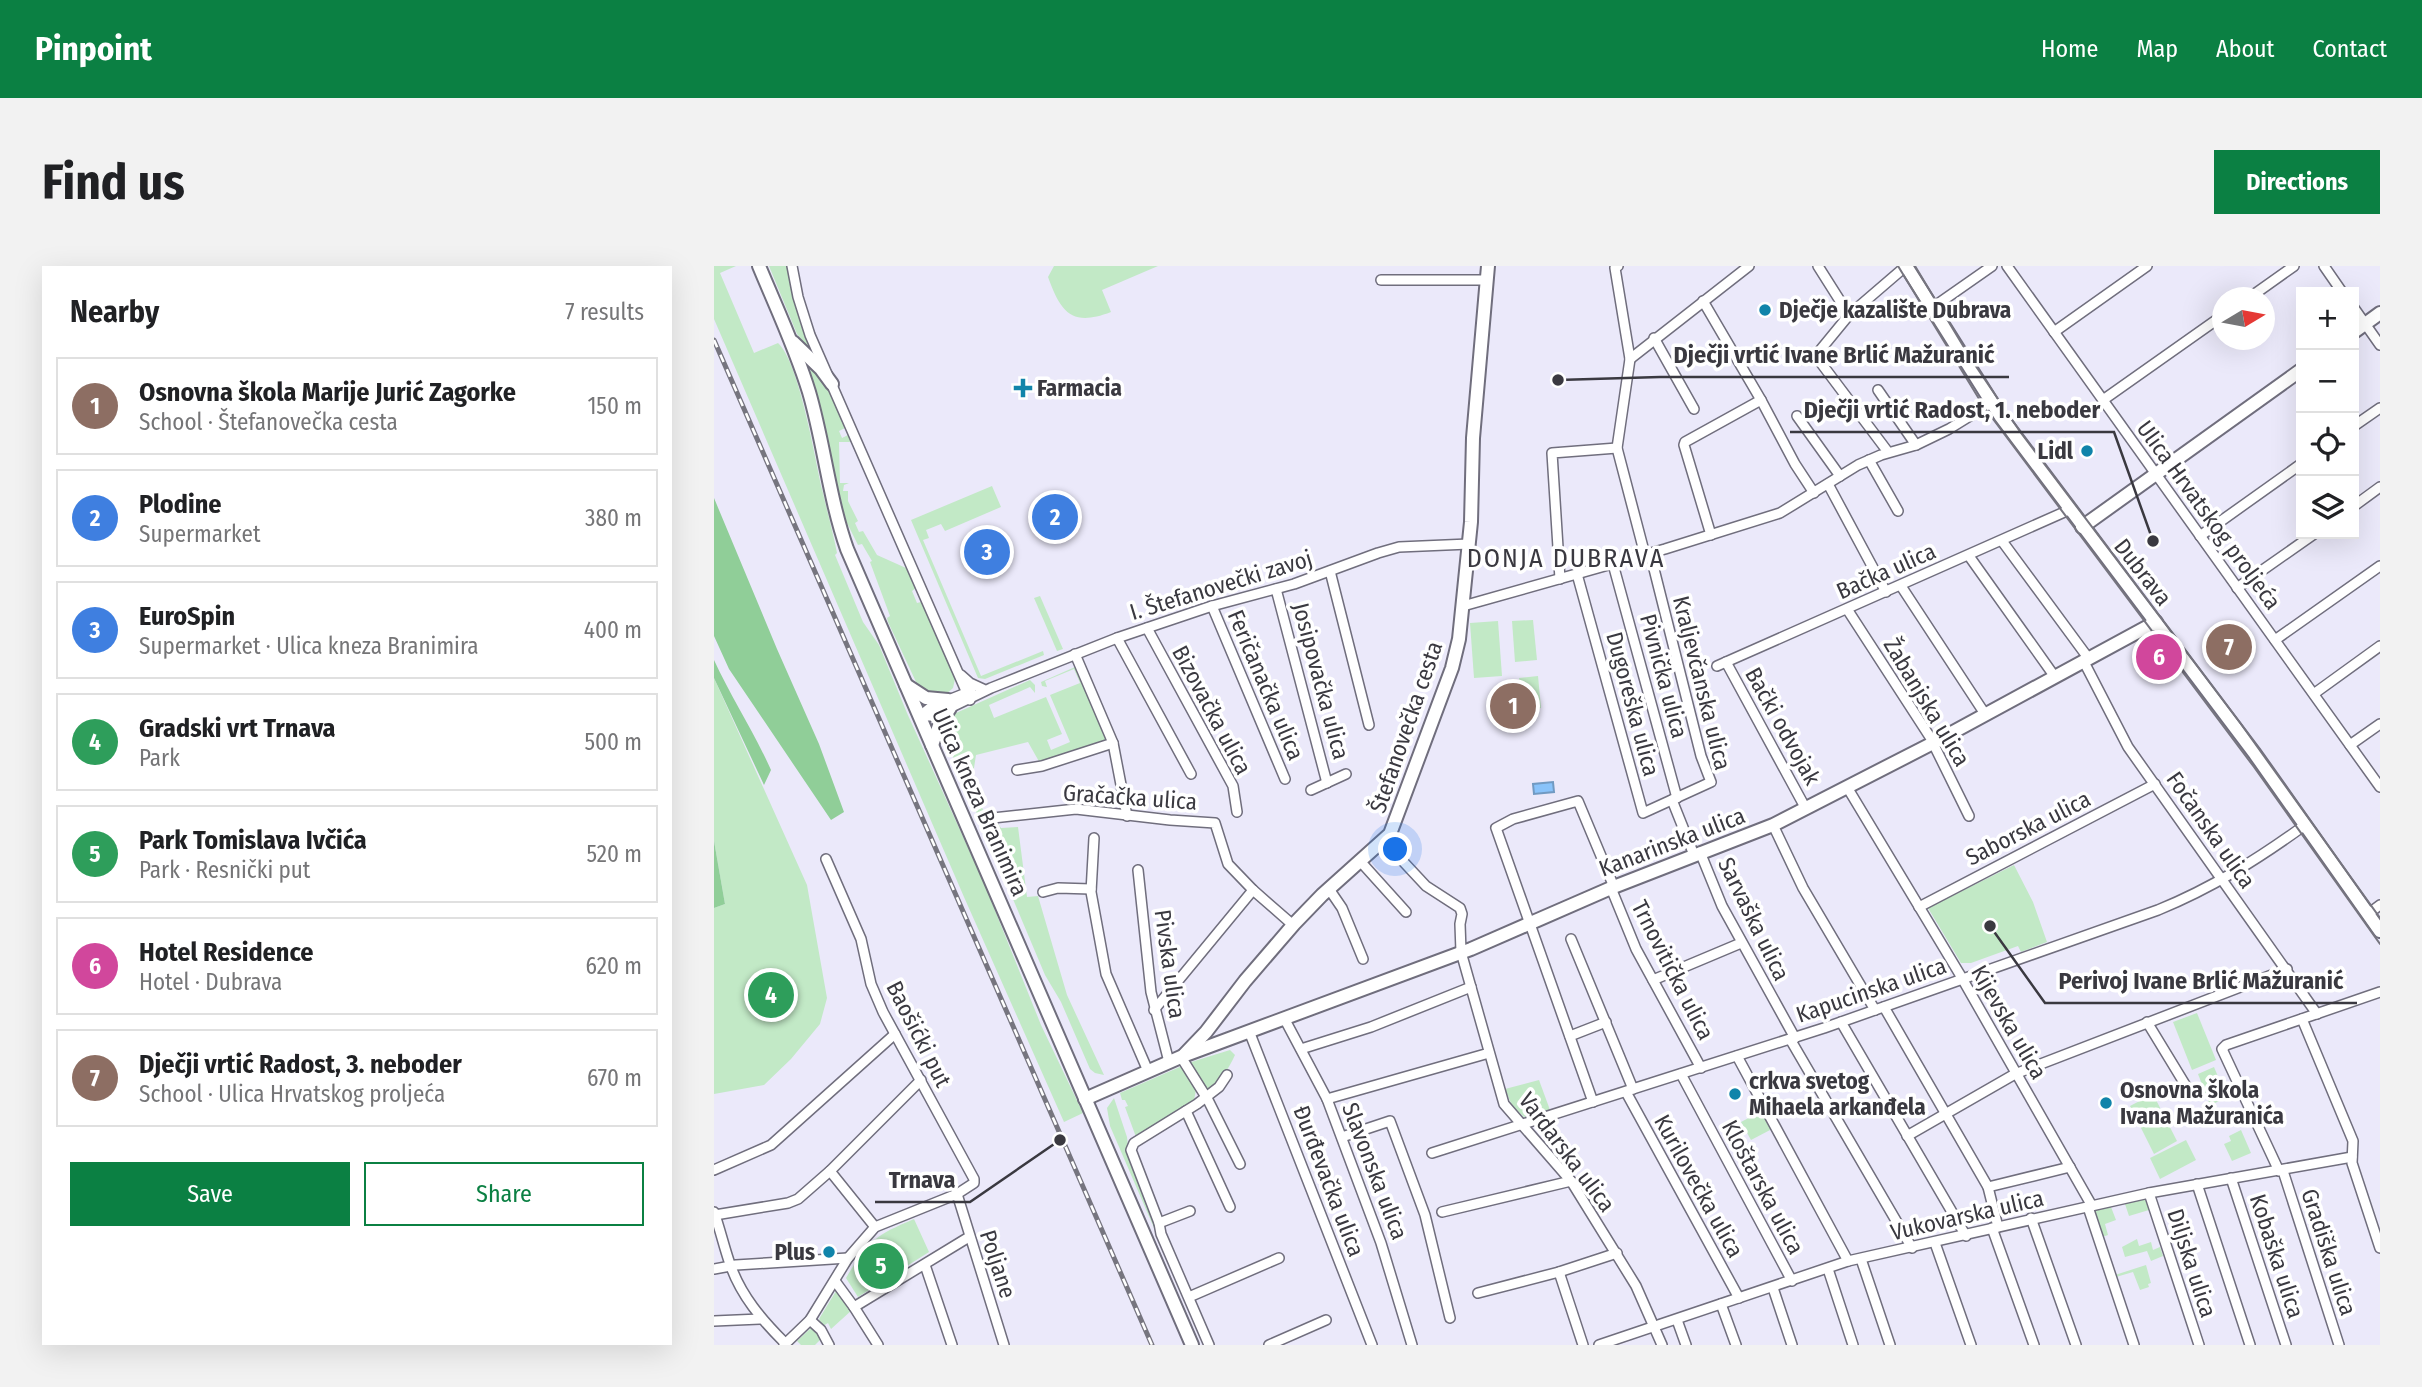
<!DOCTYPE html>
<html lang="en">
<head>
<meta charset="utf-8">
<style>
  body { margin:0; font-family:"Fira Sans Condensed",sans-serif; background:#f2f2f2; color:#202124 }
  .controls { position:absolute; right:21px; top:21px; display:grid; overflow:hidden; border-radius:0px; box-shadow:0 7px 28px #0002 }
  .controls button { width:63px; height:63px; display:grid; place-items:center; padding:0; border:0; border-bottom:2px solid #e0e0e0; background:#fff; color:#202124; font:35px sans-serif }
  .compass { position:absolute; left:1498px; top:21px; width:63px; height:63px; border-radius:50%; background:#fff; box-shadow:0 7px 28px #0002; rotate:80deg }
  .you { position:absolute; left:682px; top:584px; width:24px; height:24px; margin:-18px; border:5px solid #fff; border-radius:50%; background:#1a73e8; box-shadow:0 0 0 10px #1a73e833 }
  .badge { display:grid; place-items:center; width:46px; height:46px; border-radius:50%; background:#0b8043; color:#fff; font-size:23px; font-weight:700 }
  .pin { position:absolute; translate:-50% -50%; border:4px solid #fff; box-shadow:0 2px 7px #0006 }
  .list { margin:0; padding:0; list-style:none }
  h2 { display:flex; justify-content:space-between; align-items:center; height:91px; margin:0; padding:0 28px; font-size:30px }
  h2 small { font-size:23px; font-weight:400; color:#757577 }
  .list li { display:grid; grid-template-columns:46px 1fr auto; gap:21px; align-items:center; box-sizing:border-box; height:98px; margin:0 14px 14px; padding:0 14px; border:2px solid #e0e0e0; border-radius:0px }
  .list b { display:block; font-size:26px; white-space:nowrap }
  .list p { margin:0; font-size:23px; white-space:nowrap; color:#757577 }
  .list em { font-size:23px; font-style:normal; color:#757577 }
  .actions { display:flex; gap:14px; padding:21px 28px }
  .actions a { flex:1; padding:16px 0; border:2px solid #0b8043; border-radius:0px; text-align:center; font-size:24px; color:#0b8043 }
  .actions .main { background:#0b8043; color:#fff }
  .icon { flex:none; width:38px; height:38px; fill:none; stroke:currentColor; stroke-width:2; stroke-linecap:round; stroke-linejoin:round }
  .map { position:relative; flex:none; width:1666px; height:1079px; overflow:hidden; border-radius:0px }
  header { display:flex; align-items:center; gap:42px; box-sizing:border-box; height:98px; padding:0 35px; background:#0b8043; color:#fff }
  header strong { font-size:33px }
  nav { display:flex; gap:38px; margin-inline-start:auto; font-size:24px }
  .intro { display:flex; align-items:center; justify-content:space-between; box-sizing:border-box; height:168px; padding:0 42px }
  h1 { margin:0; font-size:49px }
  .button { padding:18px 32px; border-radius:0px; background:#0b8043; color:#fff; font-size:24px; font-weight:700 }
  main { display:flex; gap:42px; padding:0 42px }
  aside { flex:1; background:#fff; border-radius:0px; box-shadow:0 7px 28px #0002 }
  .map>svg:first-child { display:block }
  .green { fill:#c2e9c6 }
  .forest { fill:#90ce98 }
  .water { fill:#89c3fa; stroke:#719ac2; stroke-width:2 }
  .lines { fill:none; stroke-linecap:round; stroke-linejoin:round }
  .minor-casing { stroke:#706e7d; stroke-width:12 }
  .tertiary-casing { stroke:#706e7d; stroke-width:16 }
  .secondary-casing { stroke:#706e7d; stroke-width:16 }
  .minor { stroke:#fff; stroke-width:9 }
  .tertiary { stroke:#fff; stroke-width:12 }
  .secondary { stroke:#fff; stroke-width:12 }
  .tram { stroke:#76757f; stroke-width:2 }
  .rail-casing { stroke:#76757f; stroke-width:5 }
  .rail { stroke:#fff; stroke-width:2.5; stroke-dasharray:8; stroke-linecap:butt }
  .poi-dot { fill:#1084aa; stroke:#fff; stroke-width:2.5 }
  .labels { text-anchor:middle; stroke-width:7; stroke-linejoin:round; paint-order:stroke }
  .poi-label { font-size:23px; font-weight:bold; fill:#3a3940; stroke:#fff; text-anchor:start }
  .street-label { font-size:23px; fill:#3a3940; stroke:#fff }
  .quarter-label { font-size:26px; letter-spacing:2px; fill:#3a3940; stroke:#fff }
  .leader { fill:none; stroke:#3a3940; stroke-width:2.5 }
  .callout-dot { fill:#3a3940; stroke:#fff; stroke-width:2.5 }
  .callout-label { font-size:24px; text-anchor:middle; font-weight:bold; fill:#3a3940; stroke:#fff; stroke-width:7; stroke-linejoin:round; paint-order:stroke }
</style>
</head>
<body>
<header>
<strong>Pinpoint</strong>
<nav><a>Home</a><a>Map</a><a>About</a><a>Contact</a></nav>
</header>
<div class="intro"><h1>Find us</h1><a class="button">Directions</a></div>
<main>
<aside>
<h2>Nearby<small>7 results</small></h2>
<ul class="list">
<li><span class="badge" style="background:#8d6e63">1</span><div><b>Osnovna škola Marije Jurić Zagorke</b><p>School · Štefanovečka cesta</p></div><em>150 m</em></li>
<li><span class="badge" style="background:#3f7fe0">2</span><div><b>Plodine</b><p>Supermarket</p></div><em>380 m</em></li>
<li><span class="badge" style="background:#3f7fe0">3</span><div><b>EuroSpin</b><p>Supermarket · Ulica kneza Branimira</p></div><em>400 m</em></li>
<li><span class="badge" style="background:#2e9e5b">4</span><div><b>Gradski vrt Trnava</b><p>Park</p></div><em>500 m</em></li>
<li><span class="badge" style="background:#2e9e5b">5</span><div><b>Park Tomislava Ivčića</b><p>Park · Resnički put</p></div><em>520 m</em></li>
<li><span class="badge" style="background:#d1479c">6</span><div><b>Hotel Residence</b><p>Hotel · Dubrava</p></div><em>620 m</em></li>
<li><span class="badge" style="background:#8d6e63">7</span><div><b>Dječji vrtić Radost, 3. neboder</b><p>School · Ulica Hrvatskog proljeća</p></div><em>670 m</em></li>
</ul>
<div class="actions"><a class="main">Save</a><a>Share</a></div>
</aside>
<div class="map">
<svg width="1666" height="1079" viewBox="0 0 1666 1079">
  <rect width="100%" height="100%" fill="#ebe9fa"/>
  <g class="green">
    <path d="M0,0H22L6,7L40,87L64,77C85,96 101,192 108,223C113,245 119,266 123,287L121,289L149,356L165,379L193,447L270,617L327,759L369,847L350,856L250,631L0,53Z"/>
    <polygon points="55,0 74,0 98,86 83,68"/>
    <path d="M340,0H444L388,24L397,46C358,61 347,47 334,11Z"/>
    <polygon points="95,99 115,122 134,165 131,162 125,165 128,172 134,169 137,176 125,176 126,217 135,217 130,219 129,225 134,225 134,235 144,255 141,257 145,266 149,265 163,289 192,302 202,322 198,325 203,337 207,336 210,338 241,413 239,422 230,430 209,424 203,418 174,356 173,352 176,350 156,296 158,295 148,278 144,279 132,255"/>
    <polygon points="278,220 287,241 231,265 227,258 212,264 215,272 209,274 267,410 329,385 330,389 271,413 264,412 197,254"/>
    <polygon points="326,330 349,383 343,385 320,332"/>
    <polygon points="819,354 823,394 801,396 798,355"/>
    <polygon points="784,355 788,410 760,412 756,357"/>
    <polygon points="361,401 394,476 327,499 314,476 262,489 258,515 274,557 283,556 287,562 304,561 313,631 324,630 353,729 390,809 381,807 376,803 347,736 331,709 231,472 233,458 242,447 316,414 321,419 321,427 316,421 275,439 280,452 332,431 348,468 333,474 337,484 356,476 336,429 366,417 360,403 331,415 333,421 328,420 327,416"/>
    <polygon points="824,410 827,442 808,444 805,412"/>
    <polygon points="0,412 93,619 113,732 106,758 77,793 50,819 0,828 0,642 11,638 0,575"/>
    <polygon points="1300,599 1319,636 1333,676 1307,686 1304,680 1257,697 1247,697 1214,642"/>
    <polygon points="1483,747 1502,794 1478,804 1459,756"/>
    <path d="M516,784L521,789C513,806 507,814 492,826L474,797Z"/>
    <polygon points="468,800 482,824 480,834 422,871 411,841 414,840 411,834 408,834 406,827"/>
    <polygon points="1500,801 1513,832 1496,839 1484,808"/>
    <polygon points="825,814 836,844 810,851 798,840 791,823"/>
    <polygon points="1439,828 1463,875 1440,888 1416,840"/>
    <polygon points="400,832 413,871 416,897 481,1057 396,860 393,842"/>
    <polygon points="1048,845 1058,863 1037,874 1027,856"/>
    <polygon points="1527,864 1537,887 1518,895 1510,878 1517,875 1515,870"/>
    <polygon points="1472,874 1482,894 1446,913 1436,892"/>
    <polygon points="1431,933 1435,944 1415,950 1411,938"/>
    <polygon points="1397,941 1402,954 1391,958 1394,969 1388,971 1380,945"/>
    <path d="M200,953L215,986L144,1031L132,1012C154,975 160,970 200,953Z"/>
    <polygon points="1423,973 1425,980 1437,976 1439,984 1446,981 1449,990 1437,995 1433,985 1411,991 1408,981"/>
    <polygon points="1432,999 1437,1017 1434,1018 1435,1021 1426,1024 1419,1006 1402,1011 1401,1009"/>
    <polygon points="122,1025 129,1031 138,1044 117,1063 114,1057 109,1060 105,1053"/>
    <polygon points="98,1061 109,1071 101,1079 87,1079 83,1075"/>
  </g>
  <g class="forest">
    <polygon points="0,232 63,383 105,478 130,546 117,554 15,403 0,370"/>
    <path d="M0,394C17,431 40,466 57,504L50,519L0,412Z"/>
    <polygon points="0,575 11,638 0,642"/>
  </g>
  <polygon class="water" points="839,516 840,526 820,528 819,518"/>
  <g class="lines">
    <g class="minor-casing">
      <g id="minor">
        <polyline points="78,0 84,31 96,69 256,434"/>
        <polyline points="904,0 901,2 916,93 903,182 931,289"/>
        <polyline points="1104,0 1135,49"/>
        <polyline points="1293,0 1666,521"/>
        <polyline points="1610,0 1628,26"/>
        <polyline points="667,14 772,14"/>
        <polyline points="1535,32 1580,0"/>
        <polyline points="989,35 1047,134 1081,198 1100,227"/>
        <polyline points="1218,42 1278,0"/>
        <polyline points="1640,42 1666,79"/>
        <polyline points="1340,66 1433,0"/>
        <polyline points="940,72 980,143"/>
        <polyline points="916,93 1035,0"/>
        <polyline points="1164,124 1202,179"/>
        <polyline points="1389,134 1508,50"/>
        <polyline points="1083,150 1126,210"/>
        <polyline points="1640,160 1666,142"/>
        <polyline points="1174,186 1104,93 1103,88 1135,49 1192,0"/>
        <polyline points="1155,194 1184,245"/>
        <polyline points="1114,218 1172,326"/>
        <polyline points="1640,240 1666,221"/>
        <polyline points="997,269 970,179 971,176 1047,134"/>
        <polyline points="1486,270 1587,198"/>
        <polyline points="1288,275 1375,393"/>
        <polyline points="1255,290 1341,411"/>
        <polyline points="899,298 963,532"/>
        <polyline points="616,305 655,459"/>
        <polyline points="863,308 929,547 997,516 987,490 936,287"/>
        <polyline points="846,313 838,187 903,182"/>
        <polyline points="1187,320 1271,448"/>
        <polyline points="1523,322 1600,268"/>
        <polyline points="562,323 613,517"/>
        <polyline points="498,340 571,513"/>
        <polyline points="749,340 951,283 1066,247 1144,199 1167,189 1202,179 1235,163 1277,137"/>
        <polyline points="1133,343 1216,471 1255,550"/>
        <polyline points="433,362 519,520 523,546"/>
        <polyline points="403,372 477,508"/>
        <polyline points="1561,374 1666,300"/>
        <polyline points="361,388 399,477 413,550"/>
        <polyline points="1012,396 1092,543"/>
        <polyline points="1370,396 1414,481 1603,748"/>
        <polyline points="1003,400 1355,244"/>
        <polyline points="247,409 256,417 269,423"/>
        <polyline points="1601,427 1666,380"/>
        <polyline points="206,450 219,450 277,422 403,372 498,340 580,318 664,287 685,281 755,278"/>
        <polyline points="206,450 217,441 257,425"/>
        <polyline points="1636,479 1666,458"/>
        <polyline points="303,504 328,500 399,477"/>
        <polyline points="1133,521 1245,707 1378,940"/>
        <polyline points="597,524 632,508"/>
        <polyline points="958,534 980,589"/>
        <polyline points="279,552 362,543 456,554 501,557 514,598 539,624 579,659"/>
        <polyline points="1059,559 1089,622 1161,744"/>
        <polyline points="380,572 377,626 392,708 434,805"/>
        <polyline points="670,575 712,620 746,642 748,648 746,658 747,686 790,838 857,915 922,1020 948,1079"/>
        <polyline points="986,586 1008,640 1081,772"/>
        <polyline points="646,595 692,646"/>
        <polyline points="424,604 437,726 455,796"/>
        <polyline points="897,622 922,683 987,802"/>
        <polyline points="615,623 628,642 649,693"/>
        <polyline points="329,626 344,622 377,623"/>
        <polyline points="1205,641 1441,518"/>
        <polyline points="1654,648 1666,639"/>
        <polyline points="857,673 919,823"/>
        <polyline points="939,714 1027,677"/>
        <polyline points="1170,741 1274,921 1284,961"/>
        <polyline points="440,744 539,624"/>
        <polyline points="570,752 613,833 667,977 698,1079"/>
        <polyline points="1588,753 1639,875 1638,897 1666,982"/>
        <polyline points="1127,756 1252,970"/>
        <polyline points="1433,756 1472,820"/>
        <polyline points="535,765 658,1079"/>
        <polyline points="856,770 892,756"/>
        <polyline points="1076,773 1198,982"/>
        <polyline points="587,783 657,761 757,721"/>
        <polyline points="1023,790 1134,995"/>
        <polyline points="467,791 494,834 526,898"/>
        <polyline points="967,808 1078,1015"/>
        <polyline points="912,826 1025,1032"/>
        <polyline points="613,833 775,787"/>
        <polyline points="879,836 782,562 799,553 864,535 900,621"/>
        <polyline points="472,845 516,941"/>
        <polyline points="1193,870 1301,808 1573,703"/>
        <polyline points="628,871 676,855 711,949 736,1052"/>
        <path d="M718,887L1110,762L1444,644C1498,622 1544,593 1591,559"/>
        <polyline points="0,904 57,879 181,768"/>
        <polyline points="116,905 161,961"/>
        <polyline points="1565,905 1508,783 1512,779 1666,726"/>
        <polyline points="1569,905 1625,1079"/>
        <polyline points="1517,912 1572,1079"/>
        <polyline points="1483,918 1536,1079"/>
        <polyline points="1274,921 1356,901"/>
        <polyline points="1435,927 1485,1079"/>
        <polyline points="243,928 290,1079"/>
        <polyline points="1374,941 1420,1079"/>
        <path d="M0,946C6,963 10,981 16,998C27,1030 48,1054 71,1077"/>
        <polyline points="728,946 857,915"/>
        <polyline points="1,949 74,937 84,933 116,905 207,814"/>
        <polyline points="1317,952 1362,1079"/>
        <polyline points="445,957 476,945"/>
        <polyline points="1278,962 1320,1079"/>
        <polyline points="1221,977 1257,1079"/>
        <polyline points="1147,993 1176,1079"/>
        <polyline points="211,999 238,1079"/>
        <polyline points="0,1003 22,999 134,992"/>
        <polyline points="1114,1003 1139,1079"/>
        <polyline points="845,1006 869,1079"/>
        <polyline points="121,1015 140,1041 255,971"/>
        <polyline points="1059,1022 1078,1079"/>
        <polyline points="764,1027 845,1006 903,987"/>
        <polyline points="475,1031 565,992"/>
        <polyline points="1007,1038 1022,1079"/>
        <polyline points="140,1041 164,1079"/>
        <polyline points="96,1054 107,1064 115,1079"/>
        <polyline points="963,1054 972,1079"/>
        <polyline points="0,1055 46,1053"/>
        <polyline points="70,1079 96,1054 134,992 161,961 243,928 260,917 260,913 169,746 157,718 147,673 112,593"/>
        <polyline points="495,1079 447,968 445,957 417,884 420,877 483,838 505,821 513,809"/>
        <polyline points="555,1079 612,1054"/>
        <polyline points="885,1079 1134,995 1435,927 1638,891"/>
      </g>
    </g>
    <g class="tertiary-casing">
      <g id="tertiary">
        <polyline points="1640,66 1666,47"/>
        <polyline points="1368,261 1587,104"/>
        <polyline points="469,790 757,683 897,622 1059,559 1219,477 1442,356"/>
        <polyline points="371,833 469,790 492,766 531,715 580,658 608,629 676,568 738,402 745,373 757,256 759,172 774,0"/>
      </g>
    </g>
    <g class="secondary-casing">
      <g id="secondary">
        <path d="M45,0C62,41 82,83 95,126C110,177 115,232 133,283L478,1079"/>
        <polyline points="1192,0 1287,151 1541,488 1666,665"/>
        <polyline points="79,76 107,103 118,118"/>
        <polyline points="192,419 212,432 234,434"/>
        <polyline points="218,479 226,457 236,442"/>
      </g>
    </g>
    <use href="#minor" class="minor"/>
    <use href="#tertiary" class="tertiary"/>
    <use href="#secondary" class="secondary"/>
    <g class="tram">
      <polyline points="1184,0 1270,141 1540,501 1666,678"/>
      <polyline points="1201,0 1257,93 1307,167 1527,458 1666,652"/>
    </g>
    <g class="rail-casing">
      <polyline id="rail" points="0,74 438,1079"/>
    </g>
    <use href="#rail" class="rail"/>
  </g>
  <g class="poi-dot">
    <circle cx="1051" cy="44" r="7"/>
    <path d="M305.5 111.5h7v7h7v7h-7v7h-7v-7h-7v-7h7z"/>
    <circle cx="1373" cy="185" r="7"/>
    <circle cx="1021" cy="828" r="7"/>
    <circle cx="1392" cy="837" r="7"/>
    <circle cx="115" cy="986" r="7"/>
  </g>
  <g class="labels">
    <g class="poi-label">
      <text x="1065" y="52">Dječje kazalište Dubrava</text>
      <text x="323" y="130">Farmacia</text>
      <text x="1359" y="193" text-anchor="end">Lidl</text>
      <text x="1035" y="823">crkva svetog<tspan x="1035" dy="26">Mihaela arkanđela</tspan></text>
      <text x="1406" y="832">Osnovna škola<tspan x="1406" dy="26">Ivana Mažuranića</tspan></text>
      <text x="101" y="994" text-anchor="end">Plus</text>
    </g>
    <g class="street-label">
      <text transform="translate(1495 249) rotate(54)" y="8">Ulica Hrvatskog proljeća</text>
      <text transform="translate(1172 305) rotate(-24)" y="8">Bačka ulica</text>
      <text transform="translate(1429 306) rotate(52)" y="8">Dubrava</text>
      <text transform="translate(507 319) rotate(-17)" y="8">I. Štefanovečki zavoj</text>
      <text transform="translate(950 410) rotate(75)" y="8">Pivnička ulica</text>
      <text transform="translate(607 415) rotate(75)" y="8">Josipovačka ulica</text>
      <text transform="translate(988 417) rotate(76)" y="8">Kraljevčanska ulica</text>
      <text transform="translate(552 419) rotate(67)" y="8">Feričanačka ulica</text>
      <text transform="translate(1213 436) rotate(59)" y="8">Žabanjska ulica</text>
      <text transform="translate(919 438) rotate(75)" y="8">Dugoreška ulica</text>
      <text transform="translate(498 444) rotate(62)" y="8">Bizovačka ulica</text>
      <text transform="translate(1069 460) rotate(61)" y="8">Bački odvojak</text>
      <text transform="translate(692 461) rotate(-71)" y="8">Štefanovečka cesta</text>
      <text transform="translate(416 531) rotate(4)" y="8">Gračačka ulica</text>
      <text transform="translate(266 536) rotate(66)" y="8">Ulica kneza Branimira</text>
      <text transform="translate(1314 562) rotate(-27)" y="8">Saborska ulica</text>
      <text transform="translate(1497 564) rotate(55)" y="8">Fočanska ulica</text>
      <text transform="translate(958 576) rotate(-21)" y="8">Kanarinska ulica</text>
      <text transform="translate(1040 653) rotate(64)" y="8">Sarvaška ulica</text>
      <text transform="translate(456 698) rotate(82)" y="8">Pivska ulica</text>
      <text transform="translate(959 704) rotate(63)" y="8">Trnovitička ulica</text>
      <text transform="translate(1157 724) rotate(-19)" y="8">Kapucinska ulica</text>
      <text transform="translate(1295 756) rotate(60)" y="8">Kijevska ulica</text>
      <text transform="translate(205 768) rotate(63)" y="8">Baošićki put</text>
      <text transform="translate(853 886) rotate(53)" y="8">Vardarska ulica</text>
      <text transform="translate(661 905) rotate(69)" y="8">Slavonska ulica</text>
      <text transform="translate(615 915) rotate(69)" y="8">Đurđevačka ulica</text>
      <text transform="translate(985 920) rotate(61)" y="8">Kurilovečka ulica</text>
      <text transform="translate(1049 921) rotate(62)" y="8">Kloštarska ulica</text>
      <text transform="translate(1253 949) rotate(-13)" y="8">Vukovarska ulica</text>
      <text transform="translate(1615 986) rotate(72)" y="8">Gradiška ulica</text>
      <text transform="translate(1563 990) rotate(72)" y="8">Kobaška ulica</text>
      <text transform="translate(1478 997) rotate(72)" y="8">Diljska ulica</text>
      <text transform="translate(284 998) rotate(72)" y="8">Poljane</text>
    </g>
    <g class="quarter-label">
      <text x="852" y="301">DONJA DUBRAVA</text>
    </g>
  </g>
  <path class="leader" d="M844 114L946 111H1295M1439 275L1400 166H1076M1276 660L1331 737H1643M346 874L256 936H161"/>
  <g class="callout-dot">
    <circle cx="844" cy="114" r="7"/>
    <circle cx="1439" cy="275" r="7"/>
    <circle cx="1276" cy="660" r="7"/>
    <circle cx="346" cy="874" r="7"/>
  </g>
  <g class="callout-label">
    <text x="1120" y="97">Dječji vrtić Ivane Brlić Mažuranić</text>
    <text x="1238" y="152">Dječji vrtić Radost, 1. neboder</text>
    <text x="1487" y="723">Perivoj Ivane Brlić Mažuranić</text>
    <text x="208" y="922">Trnava</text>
  </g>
</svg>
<div class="controls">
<button>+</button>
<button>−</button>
<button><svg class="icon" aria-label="locate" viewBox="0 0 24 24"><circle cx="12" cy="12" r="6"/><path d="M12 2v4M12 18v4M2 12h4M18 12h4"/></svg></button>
<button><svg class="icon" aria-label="layers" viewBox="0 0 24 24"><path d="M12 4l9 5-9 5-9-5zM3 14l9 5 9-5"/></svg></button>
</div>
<svg class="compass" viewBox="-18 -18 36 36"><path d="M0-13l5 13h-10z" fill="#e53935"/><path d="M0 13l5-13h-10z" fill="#757577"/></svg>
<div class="you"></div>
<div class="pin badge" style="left:799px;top:440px;background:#8d6e63">1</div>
<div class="pin badge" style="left:341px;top:251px;background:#3f7fe0">2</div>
<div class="pin badge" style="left:273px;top:286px;background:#3f7fe0">3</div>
<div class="pin badge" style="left:57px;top:729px;background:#2e9e5b">4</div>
<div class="pin badge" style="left:167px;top:1000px;background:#2e9e5b">5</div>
<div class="pin badge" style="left:1445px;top:391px;background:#d1479c">6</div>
<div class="pin badge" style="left:1515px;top:381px;background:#8d6e63">7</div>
</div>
</main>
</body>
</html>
